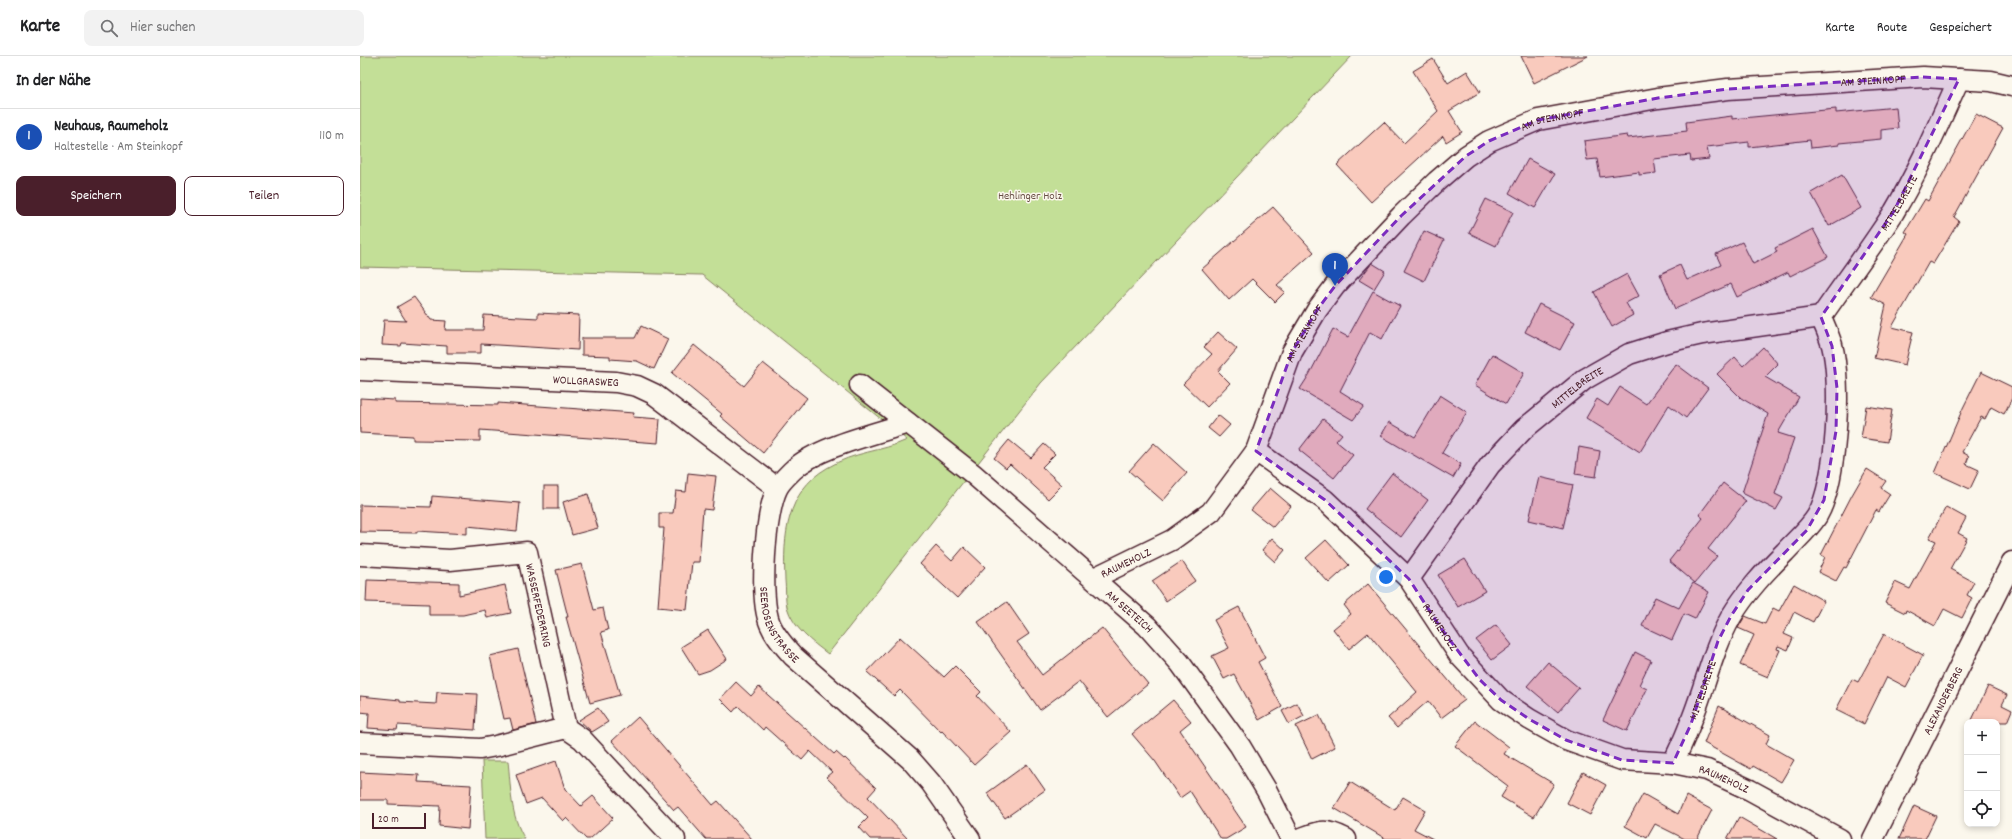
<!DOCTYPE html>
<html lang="de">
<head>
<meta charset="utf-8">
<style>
  body { margin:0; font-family:Dekko,sans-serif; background:#f2f2f2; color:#202124 }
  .controls { position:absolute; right:12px; bottom:12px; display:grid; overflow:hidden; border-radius:8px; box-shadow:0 2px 6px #0003 }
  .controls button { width:36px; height:36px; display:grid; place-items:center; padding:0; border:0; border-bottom:1px solid #e0e0e0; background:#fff; color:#202124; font:20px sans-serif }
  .scale { position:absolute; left:12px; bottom:10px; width:54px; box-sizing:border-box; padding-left:4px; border:2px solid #4a1f2b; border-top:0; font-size:11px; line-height:14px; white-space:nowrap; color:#4a1f2b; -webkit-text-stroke:3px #fbf7ec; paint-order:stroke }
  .you { position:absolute; left:1026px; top:521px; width:14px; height:14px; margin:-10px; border:3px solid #fff; border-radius:50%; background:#1a73e8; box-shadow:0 0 0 6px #1a73e833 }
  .badge { display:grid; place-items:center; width:26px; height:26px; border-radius:50%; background:#4a1f2b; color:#fff; font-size:13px; font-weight:700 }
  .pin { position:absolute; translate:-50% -33px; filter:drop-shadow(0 1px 2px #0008) }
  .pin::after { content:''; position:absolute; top:21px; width:14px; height:12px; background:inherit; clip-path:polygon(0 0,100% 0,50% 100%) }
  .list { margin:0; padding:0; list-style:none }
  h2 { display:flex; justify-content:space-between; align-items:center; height:52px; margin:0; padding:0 16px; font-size:17px }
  h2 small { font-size:13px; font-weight:400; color:#757577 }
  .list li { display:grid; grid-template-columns:26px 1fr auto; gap:12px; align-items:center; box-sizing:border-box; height:56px; padding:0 16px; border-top:1px solid #e0e0e0 }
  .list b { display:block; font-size:15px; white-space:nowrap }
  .list p { margin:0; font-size:13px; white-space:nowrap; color:#757577 }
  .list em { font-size:13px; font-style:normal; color:#757577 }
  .actions { display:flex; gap:8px; padding:12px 16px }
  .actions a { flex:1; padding:9px 0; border:1px solid #4a1f2b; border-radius:8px; text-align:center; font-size:14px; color:#4a1f2b }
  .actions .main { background:#4a1f2b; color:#fff }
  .icon { flex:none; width:22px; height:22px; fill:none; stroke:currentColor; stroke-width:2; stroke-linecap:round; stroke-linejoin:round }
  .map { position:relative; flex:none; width:1652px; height:783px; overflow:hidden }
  header { display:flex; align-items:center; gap:24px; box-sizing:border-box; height:56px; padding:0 20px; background:#fff; border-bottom:1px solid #e0e0e0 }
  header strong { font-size:19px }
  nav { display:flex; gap:22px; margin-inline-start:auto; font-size:14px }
  .search { width:280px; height:36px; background:#f2f2f2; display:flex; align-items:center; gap:10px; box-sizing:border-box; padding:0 14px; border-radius:8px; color:#757577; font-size:15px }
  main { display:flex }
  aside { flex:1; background:#fff }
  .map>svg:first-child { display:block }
  .green { fill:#c3df97; stroke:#867f61 }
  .building { fill:#f9cabd; stroke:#4a1f2b }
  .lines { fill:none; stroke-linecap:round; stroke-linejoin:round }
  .street-casing { stroke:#4a1f2b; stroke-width:23 }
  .street { stroke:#fbf7ec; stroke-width:20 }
  .marked { fill:#7b2cbf; fill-opacity:0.2; stroke:#7b2cbf; stroke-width:3; stroke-dasharray:8 5; stroke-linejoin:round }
  .labels { text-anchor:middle; stroke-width:3; stroke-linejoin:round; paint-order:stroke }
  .street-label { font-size:12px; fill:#4a1f2b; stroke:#fbf7ec }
  .park-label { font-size:12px; fill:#684f46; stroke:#fbf7ec }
</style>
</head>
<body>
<header>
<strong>Karte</strong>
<div class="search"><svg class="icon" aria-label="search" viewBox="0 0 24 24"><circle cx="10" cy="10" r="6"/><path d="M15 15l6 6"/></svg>Hier suchen</div>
<nav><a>Karte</a><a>Route</a><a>Gespeichert</a></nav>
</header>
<main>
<aside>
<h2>In der Nähe<small></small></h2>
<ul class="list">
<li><span class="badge" style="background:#1a4fb4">1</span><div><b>Neuhaus, Raumeholz</b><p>Haltestelle · Am Steinkopf</p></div><em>110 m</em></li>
</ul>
<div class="actions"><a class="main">Speichern</a><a>Teilen</a></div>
</aside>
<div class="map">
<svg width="1652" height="783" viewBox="0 0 1652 783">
  <rect width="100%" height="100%" fill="#fbf7ec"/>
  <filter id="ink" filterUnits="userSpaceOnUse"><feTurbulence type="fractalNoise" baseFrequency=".025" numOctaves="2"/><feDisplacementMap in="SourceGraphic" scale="8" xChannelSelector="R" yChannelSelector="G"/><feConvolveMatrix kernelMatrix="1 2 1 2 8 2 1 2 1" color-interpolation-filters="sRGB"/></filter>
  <g filter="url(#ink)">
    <g class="green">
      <path d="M0,0H992L681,327L468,598C452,586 433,572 427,551C425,543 426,532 425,524C423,480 426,436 467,412C495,395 521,396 547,384L342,219L0,211Z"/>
      <path d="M122,705H148C151,731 150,760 165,783H125Z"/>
    </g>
    <g class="building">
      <polygon points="1161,0 1228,0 1174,27"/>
      <polygon points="1073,3 1088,27 1107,15 1120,36 1089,55 1102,76 1086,86 1083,80 1011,146 977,109 1024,66 1044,87 1078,55 1053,15"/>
      <polygon points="1536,51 1538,72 1521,74 1521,83 1479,87 1479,89 1451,92 1450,84 1389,91 1389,86 1347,91 1349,103 1331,105 1330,99 1294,103 1296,117 1279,119 1279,116 1240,121 1237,103 1227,104 1224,85 1267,79 1268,82 1327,75 1326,66 1372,60 1372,63 1476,53 1476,57"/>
      <polygon points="1616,58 1643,72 1594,161 1599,165 1573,208 1569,206 1532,271 1553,276 1545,309 1514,302 1526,249 1511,241 1548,178 1545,176 1565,143 1568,145"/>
      <polygon points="1168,103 1195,118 1175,152 1149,137"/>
      <polygon points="1482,119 1501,152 1469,170 1451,137"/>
      <polygon points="1126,143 1153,156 1136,190 1109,177"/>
      <polygon points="913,151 954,196 917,229 925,236 915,246 892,223 869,244 842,213"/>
      <polygon points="1453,173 1468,201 1430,220 1428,216 1377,241 1371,228 1315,253 1300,218 1320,209 1327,224 1361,209 1356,198 1382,186 1393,208 1417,196 1415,192"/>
      <polygon points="1064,175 1084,184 1064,225 1044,215"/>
      <polygon points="1012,207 1025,215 1014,233 999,224"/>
      <polygon points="1267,218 1279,240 1266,247 1273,259 1252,271 1234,236"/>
      <polygon points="1013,235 1040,250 1022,283 1010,276 980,335 1004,350 993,364 940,333 949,319 973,273 988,281"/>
      <polygon points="54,241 71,264 86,265 85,274 123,274 124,259 178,262 178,257 219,259 218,294 121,288 121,297 87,297 87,290 42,287 41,290 22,289 24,264 46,265 37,251"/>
      <polygon points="1179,248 1215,266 1200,294 1165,276"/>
      <polygon points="281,270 308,283 294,313 277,305 250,303 250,300 222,299 222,282 275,282"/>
      <polygon points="858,276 877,293 858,315 870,327 847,351 823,328 852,298 844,291"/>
      <polygon points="334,289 384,330 403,307 447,342 403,397 360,360 362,358 312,317"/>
      <polygon points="1403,291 1418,308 1405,321 1439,341 1418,377 1434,382 1415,438 1423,442 1416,454 1382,437 1408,358 1381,342 1357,318 1375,301 1383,310"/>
      <polygon points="1132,298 1164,317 1146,348 1115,329"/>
      <polygon points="1316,308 1348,332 1326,362 1309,349 1280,396 1226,362 1237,343 1248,350 1260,331 1286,348"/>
      <polygon points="1621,316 1652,331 1652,342 1644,358 1631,351 1625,363 1621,361 1602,396 1609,400 1606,408 1619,414 1610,433 1575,417 1603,352"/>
      <polygon points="1080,339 1107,356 1082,397 1101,408 1093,422 1021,380 1029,366 1055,381"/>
      <polygon points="0,342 35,344 35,347 138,349 138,347 274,357 273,361 300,363 298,387 120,374 120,385 53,384 53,380 0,377"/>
      <polygon points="1506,350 1532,354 1527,386 1501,382"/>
      <polygon points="858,359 870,369 859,381 848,372"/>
      <polygon points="963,363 982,378 976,385 993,399 974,422 939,394"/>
      <polygon points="649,384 671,402 684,388 695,398 682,411 702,429 688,443 650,408 646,412 634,402"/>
      <polygon points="794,387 827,417 803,445 769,415"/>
      <polygon points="1219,391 1240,395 1236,421 1215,418"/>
      <polygon points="1507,413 1526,425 1521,432 1530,438 1519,456 1516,454 1486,512 1484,511 1476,525 1458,516 1465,501 1461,499 1492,439"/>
      <polygon points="328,417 356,420 352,454 343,453 339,506 332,506 327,554 298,551 304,472 299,472 299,457 313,457 316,435 326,436"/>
      <polygon points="1032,417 1068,444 1041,481 1005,453"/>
      <polygon points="1179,421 1213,429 1203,472 1169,464"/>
      <polygon points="1363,427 1386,445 1348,493 1357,500 1335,527 1309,505 1343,462 1339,459"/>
      <rect x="184" y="430" width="14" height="23"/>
      <polygon points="910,432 931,450 913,471 891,454"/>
      <polygon points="228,438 238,472 212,479 203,446"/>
      <polygon points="72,440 160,447 157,475 107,470 107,478 57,475 57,477 0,476 0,449 71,451"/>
      <polygon points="1586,451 1606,462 1598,477 1607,482 1590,513 1614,526 1607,539 1612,542 1602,562 1584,553 1575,570 1546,554 1545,557 1525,547 1535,526 1550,533 1576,485 1569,482"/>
      <polygon points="912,482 925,494 915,506 902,494"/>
      <polygon points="966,484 989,509 969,527 946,502"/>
      <polygon points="576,490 592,505 604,491 625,511 597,542 560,508"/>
      <polygon points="1105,503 1125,535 1098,551 1078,519"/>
      <polygon points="822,505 835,525 806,545 792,525"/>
      <polygon points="222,508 234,554 243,552 248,574 241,576 260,639 230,647 206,561 208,561 196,514"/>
      <polygon points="7,524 99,527 99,539 145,529 151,557 127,562 125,554 103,559 69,559 69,548 6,546"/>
      <polygon points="1333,527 1349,536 1335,563 1324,558 1312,584 1282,570 1295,541 1319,552"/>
      <polygon points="1008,528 1105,644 1081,662 1068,645 1037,672 1028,662 1057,636 1008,577 989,593 973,573 991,558 984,549"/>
      <polygon points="1434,528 1464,545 1453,566 1434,556 1424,578 1433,582 1428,594 1418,590 1417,593 1420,594 1408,621 1380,609 1394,579 1378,572 1385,560 1405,568 1413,552 1419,555"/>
      <polygon points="647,546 669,578 657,586 682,619 742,572 788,628 748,661 719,625 680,654 618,566"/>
      <polygon points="879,551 905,602 898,606 922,651 899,664 874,618 864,623 852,600 869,592 854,564"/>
      <polygon points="1136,569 1152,589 1132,604 1116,584"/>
      <polygon points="348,574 367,603 350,614 338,618 321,591"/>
      <polygon points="1524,578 1563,599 1546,631 1527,621 1504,668 1476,654 1492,623 1498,626"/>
      <polygon points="540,581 584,621 595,610 621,636 617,640 651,676 614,709 582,675 581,676 540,634 534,640 507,616"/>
      <polygon points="158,593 176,668 153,674 150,662 144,663 130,600"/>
      <polygon points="1275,596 1291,604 1279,629 1287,633 1267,675 1243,664"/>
      <polygon points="1188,606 1219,632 1198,656 1167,630"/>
      <polygon points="376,626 391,640 399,631 474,698 476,696 484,703 485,702 516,732 508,741 548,783 510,783 499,771 508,762 466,721 472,716 450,695 442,704 405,671 403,674 378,650 373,656 360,643"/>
      <polygon points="1628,630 1647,639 1642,649 1652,654 1647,666 1611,666"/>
      <polygon points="77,636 117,638 115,674 38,669 37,674 8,672 9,657 0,656 0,640 40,644 40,646 76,648"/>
      <polygon points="813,644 831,665 820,674 886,771 866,783 861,783 830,735 820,742 795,705 772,678"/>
      <polygon points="937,647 944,660 929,668 922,655"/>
      <polygon points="1359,650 1410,679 1406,688 1434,704 1421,726 1393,710 1391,713 1344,687"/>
      <polygon points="238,652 248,666 232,676 219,664"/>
      <polygon points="959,659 975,691 952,703 936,670"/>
      <polygon points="278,661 353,749 358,745 392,783 346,783 318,751 314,754 252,685"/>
      <polygon points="1115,665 1149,691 1144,698 1194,728 1174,761 1141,741 1148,730 1095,690"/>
      <polygon points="196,705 205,733 221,750 233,740 253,762 230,783 226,783 206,762 203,765 182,742 166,748 156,719"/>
      <polygon points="667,708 685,734 645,762 627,737"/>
      <polygon points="0,716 59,719 58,726 111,729 108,773 79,770 80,750 28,748 28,744 0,744"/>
      <polygon points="1223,716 1246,729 1230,759 1207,747"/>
      <polygon points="990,726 1035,754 1043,741 1065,754 1054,773 1073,783 1026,783 974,752"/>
      <polygon points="1283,738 1318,758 1326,740 1352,754 1337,783 1325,783 1295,768 1287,782 1265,770"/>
      <polygon points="1554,750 1576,760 1565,783 1539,783"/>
      <polygon points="1379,761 1417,783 1367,783"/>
    </g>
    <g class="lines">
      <g class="street-casing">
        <g id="street">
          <path id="s1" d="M0,314L256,326L277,330L294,338L417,432"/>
          <path id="s2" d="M500,329L612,417L787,570L820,607L880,690L907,735L931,783"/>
          <path id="s3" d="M548,367C515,378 457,391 433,414C428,419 420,426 417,433C405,458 399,543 410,568C415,580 424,590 433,600L550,703L571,727L610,783"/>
          <path id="s4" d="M896,395L965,444L1049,523L1099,599L1141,644L1169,663L1206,684L1262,704L1313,707L1347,714L1390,734L1480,783"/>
          <path id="s5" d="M0,499L90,504L167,496L206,672L136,690L120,693L0,687"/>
          <path id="s6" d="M734,522L812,484L851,456L896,395L932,296L957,254L975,230L1041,160L1077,125L1106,100L1129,85L1178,64L1298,42L1368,33L1563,21L1631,25L1652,30"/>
          <path id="s7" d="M1049,523L1130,409L1164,373L1225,323L1269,298L1307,286L1342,278L1461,261C1485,226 1511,192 1534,156C1559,114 1579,67 1599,23"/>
          <polyline points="206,672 222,683 315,783"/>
          <path id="s8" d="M1313,707C1319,694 1325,682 1330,668C1345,632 1352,595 1371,561C1386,536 1405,516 1425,496C1436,484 1449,473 1457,460C1477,426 1482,327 1472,289C1469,280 1465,270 1461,261"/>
          <path d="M939,783C961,775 964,772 986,783"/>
          <path id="s9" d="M1513,783L1652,506"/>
        </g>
      </g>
      <use href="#street" class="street"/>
    </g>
  </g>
  <path class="marked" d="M1563,21L1599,23L1534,155L1461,261L1472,290L1477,332L1476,375L1464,444L1447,474L1388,534L1371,560L1358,585L1331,668L1313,707L1262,704L1206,684L1169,663L1141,644L1120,624L1080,571L1049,523L965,444L896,395L932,296L957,254L975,230L1041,160L1106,100L1129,85L1178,64L1298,42L1368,33Z"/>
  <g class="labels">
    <g class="street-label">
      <text dy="4" stroke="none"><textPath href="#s6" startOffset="998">AM STEINKOPF</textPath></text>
      <text dy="4" stroke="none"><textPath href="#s6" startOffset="674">AM STEINKOPF</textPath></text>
      <text dy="4" stroke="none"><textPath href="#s7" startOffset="653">MITTELBREITE</textPath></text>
      <text dy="4" stroke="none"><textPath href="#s6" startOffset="338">AM STEINKOPF</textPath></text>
      <text dy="4" stroke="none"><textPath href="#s1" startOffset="226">WOLLGRASWEG</textPath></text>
      <text dy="4" stroke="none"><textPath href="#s7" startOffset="257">MITTELBREITE</textPath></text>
      <text dy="4" stroke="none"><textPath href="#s6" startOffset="35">RAUMEHOLZ</textPath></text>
      <text dy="4" stroke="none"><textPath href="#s5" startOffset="222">WASSERFEDERRING</textPath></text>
      <text dy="4" stroke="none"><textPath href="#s2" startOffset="352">AM SEETEICH</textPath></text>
      <text dy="4" stroke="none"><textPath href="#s3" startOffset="291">SEEROSENSTRASSE</textPath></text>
      <text dy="4" stroke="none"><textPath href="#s4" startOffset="257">RAUMEHOLZ</textPath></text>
      <text dy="4" stroke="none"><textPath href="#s8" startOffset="79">MITTELBREITE</textPath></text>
      <text dy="4" stroke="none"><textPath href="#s9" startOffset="155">ALEXANDERBERG</textPath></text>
      <text dy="4" stroke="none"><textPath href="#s4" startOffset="593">RAUMEHOLZ</textPath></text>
    </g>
    <g class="park-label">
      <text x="670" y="143">Hehlinger Holz</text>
    </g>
  </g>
</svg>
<div class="controls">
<button>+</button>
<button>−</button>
<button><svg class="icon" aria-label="locate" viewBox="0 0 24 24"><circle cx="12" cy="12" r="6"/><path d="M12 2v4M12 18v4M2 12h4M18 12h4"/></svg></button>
</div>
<div class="scale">20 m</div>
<div class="you"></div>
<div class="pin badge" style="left:975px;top:230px;background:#1a4fb4">1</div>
</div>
</main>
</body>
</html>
